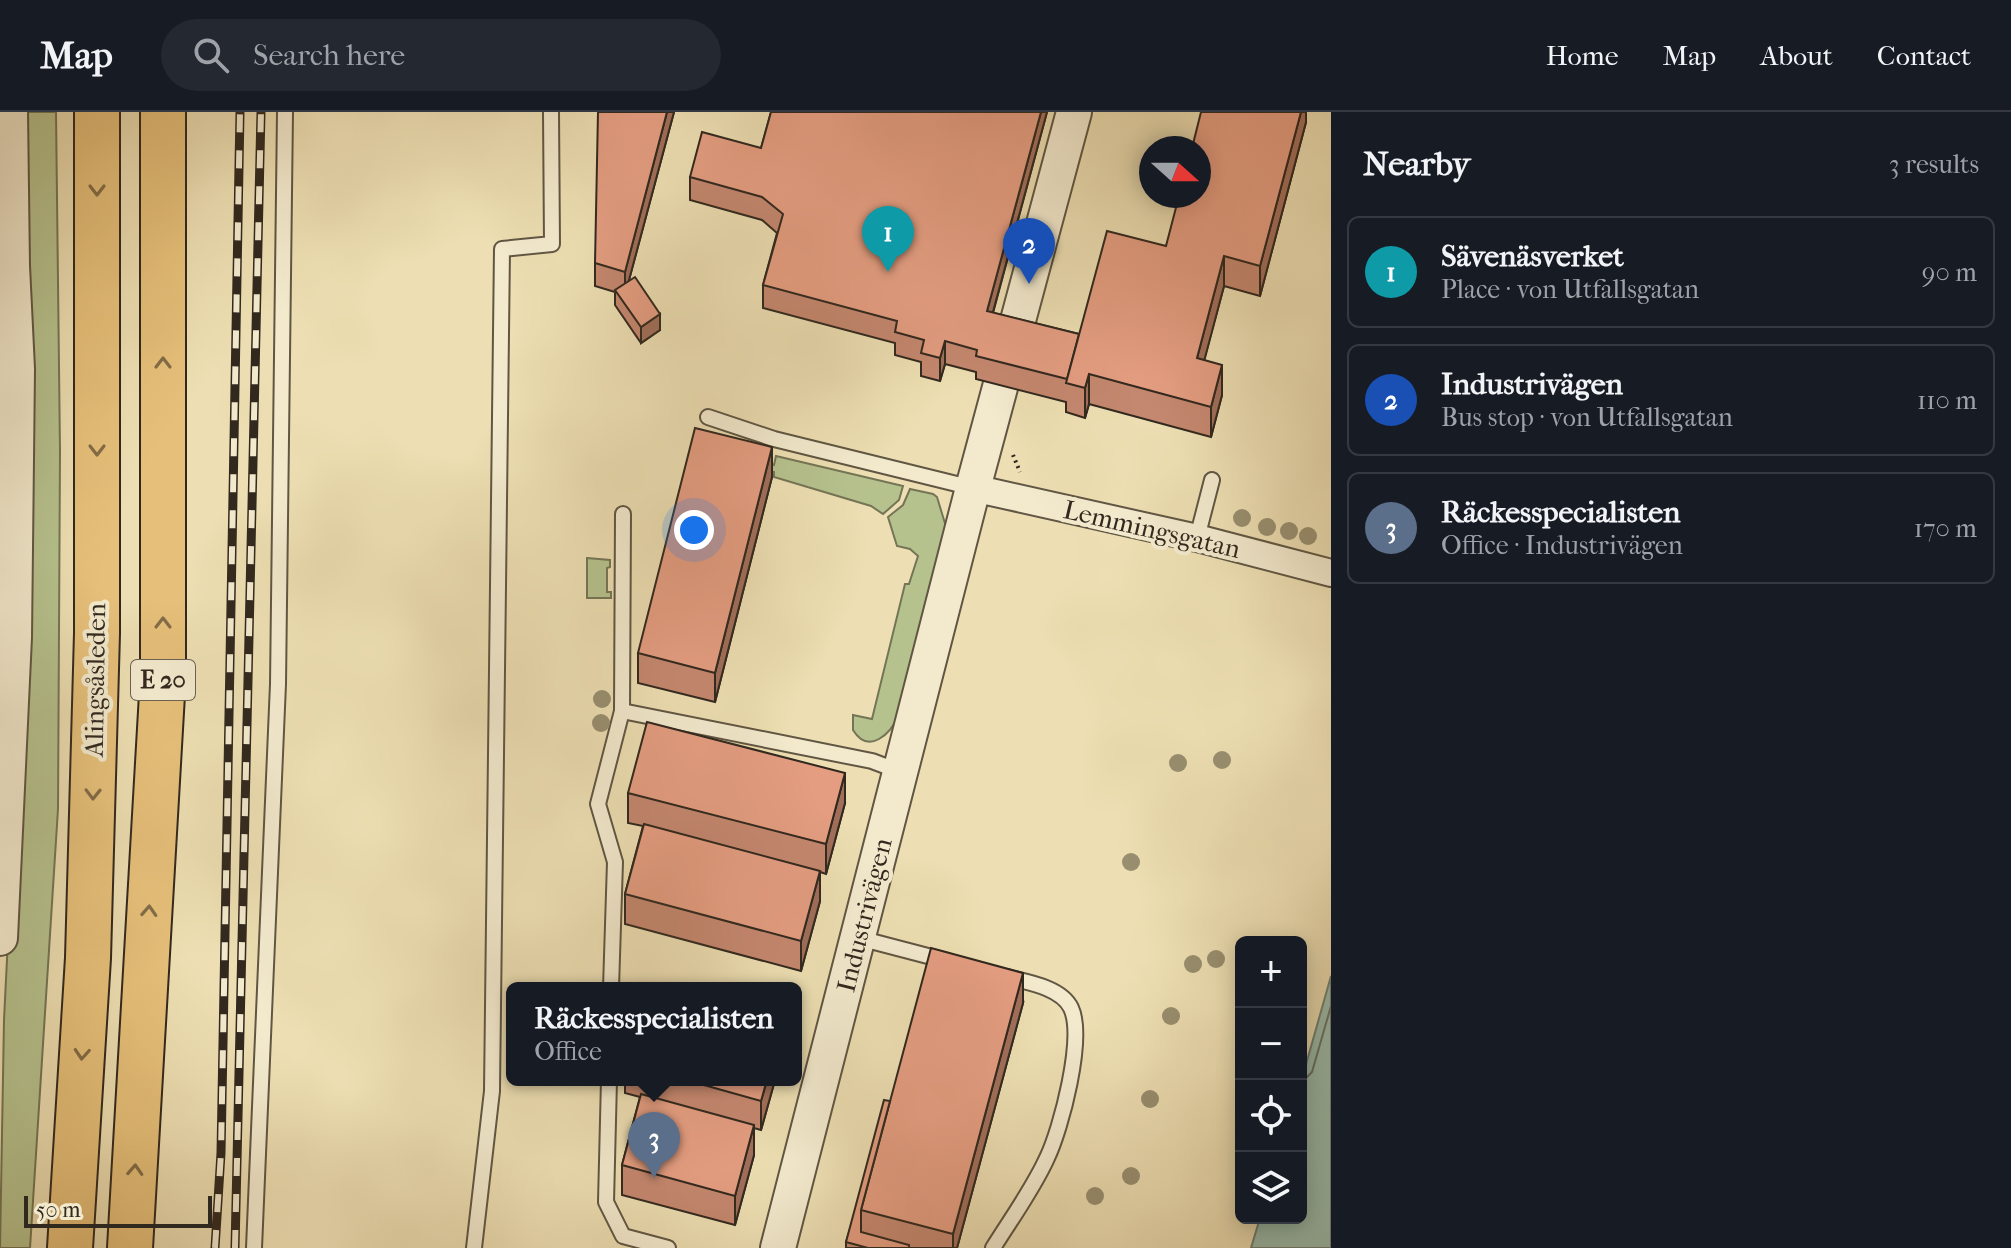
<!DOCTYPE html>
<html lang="en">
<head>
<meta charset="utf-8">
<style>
  body { margin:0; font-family:"IM FELL French Canon",serif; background:#242831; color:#f1f3f6 }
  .controls { position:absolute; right:24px; bottom:24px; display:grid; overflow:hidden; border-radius:12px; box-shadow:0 4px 20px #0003 }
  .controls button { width:72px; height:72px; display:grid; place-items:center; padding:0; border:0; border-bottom:2px solid #363941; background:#171b24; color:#f1f3f6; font:40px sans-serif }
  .compass { position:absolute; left:1139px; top:24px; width:72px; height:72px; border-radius:50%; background:#171b24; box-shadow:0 4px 20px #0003; rotate:111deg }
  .scale { position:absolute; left:24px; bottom:20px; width:188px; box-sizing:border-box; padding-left:8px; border:4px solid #31281e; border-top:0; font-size:22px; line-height:28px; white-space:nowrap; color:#31281e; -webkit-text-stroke:6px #f3eace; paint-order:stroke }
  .you { position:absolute; left:694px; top:418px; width:28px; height:28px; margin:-20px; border:6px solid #fff; border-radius:50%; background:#1a73e8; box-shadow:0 0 0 12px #1a73e833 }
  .badge { display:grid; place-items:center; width:52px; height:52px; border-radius:50%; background:#2563eb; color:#fff; font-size:26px; font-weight:700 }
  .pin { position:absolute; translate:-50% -66px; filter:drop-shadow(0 2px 4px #0008) }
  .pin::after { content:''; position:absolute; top:42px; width:28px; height:24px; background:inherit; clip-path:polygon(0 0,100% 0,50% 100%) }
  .popup { position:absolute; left:506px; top:870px; width:296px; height:104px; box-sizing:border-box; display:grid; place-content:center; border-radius:12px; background:#171b24; filter:drop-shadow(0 2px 6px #0005); font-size:26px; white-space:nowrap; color:#9ea1a6 }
  .popup b { font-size:30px; color:#f1f3f6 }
  .popup::after { content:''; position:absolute; left:50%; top:100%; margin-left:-16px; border:16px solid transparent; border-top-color:#171b24 }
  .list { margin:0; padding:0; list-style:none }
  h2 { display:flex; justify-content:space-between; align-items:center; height:104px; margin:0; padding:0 32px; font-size:34px }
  h2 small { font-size:26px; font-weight:400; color:#9ea1a6 }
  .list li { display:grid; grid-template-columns:52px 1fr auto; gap:24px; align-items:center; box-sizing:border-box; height:112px; margin:0 16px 16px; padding:0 16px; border:2px solid #363941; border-radius:12px }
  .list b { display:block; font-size:30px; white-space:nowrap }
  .list p { margin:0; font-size:26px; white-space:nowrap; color:#9ea1a6 }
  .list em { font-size:26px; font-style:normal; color:#9ea1a6 }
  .icon { flex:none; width:44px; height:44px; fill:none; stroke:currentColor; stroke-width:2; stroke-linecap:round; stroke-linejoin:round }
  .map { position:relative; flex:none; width:1331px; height:1136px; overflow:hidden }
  header { display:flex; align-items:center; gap:48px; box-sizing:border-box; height:112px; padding:0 40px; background:#171b24; border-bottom:2px solid #363941 }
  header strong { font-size:38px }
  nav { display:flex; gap:44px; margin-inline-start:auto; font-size:28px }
  .search { width:560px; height:72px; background:#242831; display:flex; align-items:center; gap:20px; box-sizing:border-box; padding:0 28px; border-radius:44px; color:#9ea1a6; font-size:30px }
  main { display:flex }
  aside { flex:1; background:#171b24 }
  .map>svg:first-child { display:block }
  .green { fill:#b6c28e; stroke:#747556; stroke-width:2 }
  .water { fill:#99bdae; stroke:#6f8174; stroke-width:2 }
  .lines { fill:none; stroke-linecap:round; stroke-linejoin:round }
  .shore { stroke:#657266; stroke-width:2 }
  .service-casing { stroke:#605643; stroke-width:18 }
  .minor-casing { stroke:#605643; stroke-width:30 }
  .tertiary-casing { stroke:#605643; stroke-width:38 }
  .motorway-casing { stroke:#31281e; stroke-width:48 }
  .path { stroke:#31281e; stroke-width:4; stroke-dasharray:2 4; stroke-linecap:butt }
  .service { stroke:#f3eace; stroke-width:14 }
  .minor { stroke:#f3eace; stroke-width:26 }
  .tertiary { stroke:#f3eace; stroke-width:34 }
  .motorway { stroke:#e6c07a; stroke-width:44 }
  .rail-casing { stroke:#31281e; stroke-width:9 }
  .rail { stroke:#f3eace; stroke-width:6; stroke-dasharray:18; stroke-linecap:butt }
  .tree { fill:#988f70 }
  .wall { fill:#c4876f; stroke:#31281e; stroke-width:2 }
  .shaded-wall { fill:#a06e5a; stroke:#31281e; stroke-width:2 }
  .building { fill:#e49d81; stroke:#31281e; stroke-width:2 }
  .oneway { stroke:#826c47 }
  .labels { text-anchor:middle; stroke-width:8; stroke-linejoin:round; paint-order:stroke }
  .shield { fill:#f3eace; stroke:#6b6253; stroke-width:2 }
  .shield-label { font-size:24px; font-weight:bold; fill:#31281e }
  .street-label { font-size:26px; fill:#31281e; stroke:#f3eace }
</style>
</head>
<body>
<header>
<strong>Map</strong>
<div class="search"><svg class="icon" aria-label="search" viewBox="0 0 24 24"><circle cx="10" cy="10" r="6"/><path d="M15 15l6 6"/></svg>Search here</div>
<nav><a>Home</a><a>Map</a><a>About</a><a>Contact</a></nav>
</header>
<main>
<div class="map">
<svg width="1331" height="1136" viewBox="0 0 1331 1136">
  <rect width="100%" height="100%" fill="#eddfb3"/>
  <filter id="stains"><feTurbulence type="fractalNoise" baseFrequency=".0025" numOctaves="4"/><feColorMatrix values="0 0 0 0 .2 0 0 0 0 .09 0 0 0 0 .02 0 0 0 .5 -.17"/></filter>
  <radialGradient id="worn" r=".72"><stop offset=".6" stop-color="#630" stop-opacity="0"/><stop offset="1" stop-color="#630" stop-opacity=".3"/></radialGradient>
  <g class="green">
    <polygon points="22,0 56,0 60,340 58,697 30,1136 0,1136 4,908 22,545"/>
    <polygon points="776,344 903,374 899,388 883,402 871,394 774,365 774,360 723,347 741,345 774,353"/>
    <path d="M910,377L933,382L937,385L947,418L899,603C891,621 869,644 853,618V603L872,607L905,472H909L918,444L910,437L897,434L888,405L903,393Z"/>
    <polygon points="587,446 610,448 610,455 607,456 607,480 611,480 611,486 587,486"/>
  </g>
  <polygon class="water" points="1331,864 1331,1136 1251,1136 1260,1106 1301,1106 1301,970"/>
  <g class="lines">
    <polyline class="shore" points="1301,966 1307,965 1312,960 1331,894"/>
    <g class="service-casing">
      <g id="service">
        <polyline points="708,305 774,327 973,376"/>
        <polyline points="1197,426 1212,368"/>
        <polyline points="622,599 872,649 901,660"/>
        <polyline points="859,826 947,849"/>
        <polyline points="611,876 615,750 598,692 622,599 623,402"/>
        <polyline points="609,968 606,1090 623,1124 668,1136"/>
        <polyline points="254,1136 278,572 285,0"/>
        <polyline points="474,1136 492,979 502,137 552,132 551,0"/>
        <path d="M993,1136C1011,1107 1033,1077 1047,1046C1061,1017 1085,926 1071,896C1061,875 1026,870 1006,865"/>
      </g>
    </g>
    <g class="minor-casing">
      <polyline id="minor" points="973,376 1197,426 1331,461"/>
    </g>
    <g class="tertiary-casing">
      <g id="tertiary">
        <polyline points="0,826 14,525 17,257 12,154 10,0"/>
        <polyline points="778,1136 973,376 1074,0"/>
      </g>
    </g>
    <g class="motorway-casing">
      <g id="motorway">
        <polyline points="70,1136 88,846 97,521 97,0"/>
        <polyline points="130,1136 163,565 163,0"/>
      </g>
    </g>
    <polyline class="path" points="1013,343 1020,360"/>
    <use href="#service" class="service"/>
    <use href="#minor" class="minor"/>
    <use href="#tertiary" class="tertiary"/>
    <use href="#motorway" class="motorway"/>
    <g class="rail-casing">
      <g id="rail">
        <polyline points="215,1136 221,1041 240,0"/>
        <polyline points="235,1136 261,0"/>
      </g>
    </g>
    <use href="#rail" class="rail"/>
  </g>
  <g class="tree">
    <circle cx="1242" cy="406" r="9"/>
    <circle cx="1267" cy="415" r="9"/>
    <circle cx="1289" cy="419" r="9"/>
    <circle cx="1308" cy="424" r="9"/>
    <circle cx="602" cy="587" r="9"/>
    <circle cx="601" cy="611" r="9"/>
    <circle cx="1222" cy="648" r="9"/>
    <circle cx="1178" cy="651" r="9"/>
    <circle cx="1131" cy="750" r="9"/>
    <circle cx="1216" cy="847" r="9"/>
    <circle cx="1193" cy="852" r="9"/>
    <circle cx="1171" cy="904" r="9"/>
    <circle cx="1150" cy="987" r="9"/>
    <circle cx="1131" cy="1064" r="9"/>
    <circle cx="1095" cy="1084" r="9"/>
  </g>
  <g class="wall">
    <polygon points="674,0 629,168 660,218 641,231 615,193 615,180 595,174 595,151"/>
    <polygon points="771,0 1047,0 993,201 1079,222 1166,134 1306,0 1306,10 1260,184 1224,174 1204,248 1222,283 1211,325 1089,292 1085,306 1066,300 1066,290 976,267 976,260 945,252 940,269 921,264 921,250 895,243 895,231 763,196 763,173 777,121 762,108 690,88 690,65 761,36"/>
    <polygon points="772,365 715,590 638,571 638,541"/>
    <polygon points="628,681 845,691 826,762 820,760 820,789 801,859 625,812 625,782 643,714 628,711"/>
    <polygon points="1023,891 957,1136 846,1136 846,1130 890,989"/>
    <polygon points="625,968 775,968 761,1018 754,1016 754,1043 735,1113 622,1083 622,1053 640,985 625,981"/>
  </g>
  <g class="shaded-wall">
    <polygon points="667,0 674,0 625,183 625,160"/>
    <polygon points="1041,0 1047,0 987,222 987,199"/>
    <polygon points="1301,0 1306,0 1306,10 1260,184 1260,154"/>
    <polygon points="1224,144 1224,174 1197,276 1197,246"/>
    <polygon points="660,202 660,218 641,231 641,215"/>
    <polygon points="945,229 945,252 940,269 940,246"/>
    <polygon points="1222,253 1222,283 1211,325 1211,295"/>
    <polygon points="1089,262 1089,292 1085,306 1085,276"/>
    <polygon points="772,335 772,365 715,590 715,561"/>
    <polygon points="845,661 845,691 826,762 826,732"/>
    <polygon points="820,759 820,789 801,859 801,829"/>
    <polygon points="1023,861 1023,891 957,1136 953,1136 953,1122"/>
    <polygon points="767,968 775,968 761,1018 761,989"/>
    <polygon points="754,1013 754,1043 735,1113 735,1084"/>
  </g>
  <g class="building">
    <polygon points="598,0 667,0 625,160 595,151"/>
    <polygon points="771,0 1041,0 987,199 1079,222 1067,267 976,244 977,238 945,229 940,246 921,241 924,228 895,220 897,209 763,173 783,102 762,85 690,65 702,20 761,36"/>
    <polygon points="1201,0 1301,0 1260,154 1224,144 1197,246 1222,253 1211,295 1089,262 1085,276 1066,271 1107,119 1166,134 1179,84 1199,84 1199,36 1192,36"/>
    <polygon points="635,165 660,202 641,215 615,178"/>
    <polygon points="695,316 772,335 715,561 638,541"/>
    <polygon points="647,610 845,661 826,732 628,681"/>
    <polygon points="644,712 820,759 801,829 625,782"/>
    <polygon points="931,836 1023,861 953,1122 861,1098"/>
    <polygon points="686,968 767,968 761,989"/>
    <polygon points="641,982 754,1013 735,1084 622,1053"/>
    <polygon points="884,988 890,989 861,1098 861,1120 909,1133 909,1136 868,1136 846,1130"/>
  </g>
  <defs><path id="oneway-chevron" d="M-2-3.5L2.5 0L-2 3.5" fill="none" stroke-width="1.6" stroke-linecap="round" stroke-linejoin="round" transform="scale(2)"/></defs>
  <g class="oneway">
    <use href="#oneway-chevron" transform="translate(97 78) rotate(90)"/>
    <use href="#oneway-chevron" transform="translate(163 251) rotate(-90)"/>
    <use href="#oneway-chevron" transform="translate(97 338) rotate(90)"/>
    <use href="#oneway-chevron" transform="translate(163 511) rotate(-90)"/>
    <use href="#oneway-chevron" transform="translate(93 682) rotate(91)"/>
    <use href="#oneway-chevron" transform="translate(149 799) rotate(-87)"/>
    <use href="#oneway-chevron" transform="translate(82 942) rotate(94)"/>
    <use href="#oneway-chevron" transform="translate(135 1058) rotate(-87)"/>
  </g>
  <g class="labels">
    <rect class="shield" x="131" y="548" width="64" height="40" rx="6"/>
    <g class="shield-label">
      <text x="163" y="576">E 20</text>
    </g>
    <g class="street-label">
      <text transform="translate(1152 417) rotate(13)" y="9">Lemmingsgatan</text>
      <text transform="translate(95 568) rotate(-89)" y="9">Alingsåsleden</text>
      <text transform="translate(864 803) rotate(-76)" y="9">Industrivägen</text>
    </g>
  </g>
  <rect width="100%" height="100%" filter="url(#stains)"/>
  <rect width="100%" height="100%" fill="url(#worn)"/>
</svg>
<div class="controls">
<button>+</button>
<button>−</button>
<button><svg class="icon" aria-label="locate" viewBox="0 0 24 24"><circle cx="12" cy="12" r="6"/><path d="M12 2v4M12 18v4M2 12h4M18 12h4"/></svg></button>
<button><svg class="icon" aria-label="layers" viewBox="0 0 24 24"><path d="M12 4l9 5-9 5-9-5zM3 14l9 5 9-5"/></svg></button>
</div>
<svg class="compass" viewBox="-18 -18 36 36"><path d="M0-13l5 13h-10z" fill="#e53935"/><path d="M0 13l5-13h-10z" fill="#9ea1a6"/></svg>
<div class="scale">50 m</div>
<div class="you"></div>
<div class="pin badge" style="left:888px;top:160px;background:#0f9aa8">1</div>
<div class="pin badge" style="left:1029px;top:172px;background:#1a4fb4">2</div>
<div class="pin badge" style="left:654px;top:1066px;background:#5c6f8a">3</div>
<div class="popup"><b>Räckesspecialisten</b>Office</div>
</div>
<aside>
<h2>Nearby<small>3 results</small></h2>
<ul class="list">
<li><span class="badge" style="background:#0f9aa8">1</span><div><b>Sävenäsverket</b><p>Place · von Utfallsgatan</p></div><em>90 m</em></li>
<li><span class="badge" style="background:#1a4fb4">2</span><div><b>Industrivägen</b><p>Bus stop · von Utfallsgatan</p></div><em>110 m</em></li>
<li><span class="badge" style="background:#5c6f8a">3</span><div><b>Räckesspecialisten</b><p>Office · Industrivägen</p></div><em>170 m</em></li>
</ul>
</aside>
</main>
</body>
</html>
